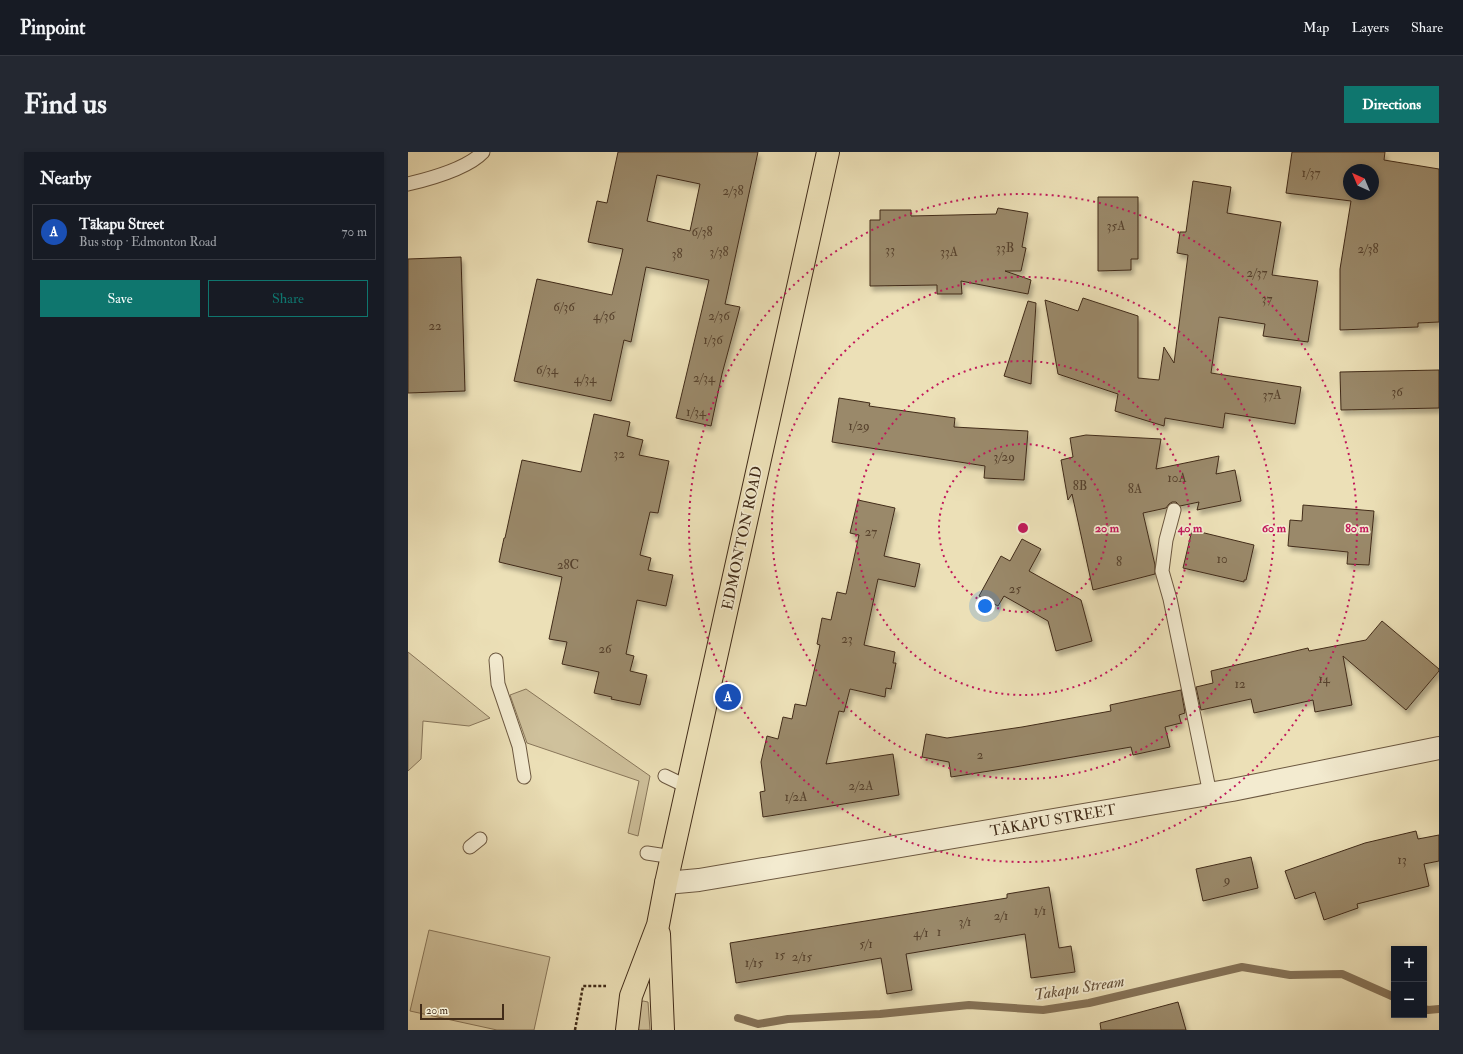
<!DOCTYPE html>
<html lang="en">
<head>
<meta charset="utf-8">
<style>
  body { margin:0; font-family:"IM FELL Double Pica",serif; background:#242831; color:#f1f3f6 }
  .controls { position:absolute; right:12px; bottom:12px; display:grid; overflow:hidden; border-radius:0px; box-shadow:0 2px 6px #0003 }
  .controls button { width:36px; height:36px; display:grid; place-items:center; padding:0; border:0; border-bottom:1px solid #363941; background:#171b24; color:#f1f3f6; font:20px sans-serif }
  .compass { position:absolute; left:935px; top:12px; width:36px; height:36px; border-radius:50%; background:#171b24; box-shadow:0 2px 6px #0003; rotate:316deg }
  .scale { position:absolute; left:12px; bottom:10px; width:84px; box-sizing:border-box; padding-left:4px; border:2px solid #412b18; border-top:0; font-size:11px; line-height:14px; white-space:nowrap; color:#412b18; -webkit-text-stroke:3px #f3ebd0; paint-order:stroke }
  .you { position:absolute; left:577px; top:454px; width:14px; height:14px; margin:-10px; border:3px solid #fff; border-radius:50%; background:#1a73e8; box-shadow:0 0 0 6px #1a73e833 }
  .badge { display:grid; place-items:center; width:26px; height:26px; border-radius:50%; background:#0f766e; color:#fff; font-size:13px; font-weight:700 }
  .pin { position:absolute; translate:-50% -50%; border:2px solid #fff; box-shadow:0 1px 4px #0006 }
  .list { margin:0; padding:0; list-style:none }
  h2 { display:flex; justify-content:space-between; align-items:center; height:52px; margin:0; padding:0 16px; font-size:17px }
  h2 small { font-size:13px; font-weight:400; color:#9ea1a6 }
  .list li { display:grid; grid-template-columns:26px 1fr auto; gap:12px; align-items:center; box-sizing:border-box; height:56px; margin:0 8px 8px; padding:0 8px; border:1px solid #363941; border-radius:0px }
  .list b { display:block; font-size:15px; white-space:nowrap }
  .list p { margin:0; font-size:13px; white-space:nowrap; color:#9ea1a6 }
  .list em { font-size:13px; font-style:normal; color:#9ea1a6 }
  .actions { display:flex; gap:8px; padding:12px 16px }
  .actions a { flex:1; padding:9px 0; border:1px solid #0f766e; border-radius:0px; text-align:center; font-size:14px; color:#0f766e }
  .actions .main { background:#0f766e; color:#fff }
  .map { position:relative; flex:none; width:1031px; height:878px; overflow:hidden; border-radius:0px }
  header { display:flex; align-items:center; gap:24px; box-sizing:border-box; height:56px; padding:0 20px; background:#171b24; border-bottom:1px solid #363941 }
  header strong { font-size:19px }
  nav { display:flex; gap:22px; margin-inline-start:auto; font-size:14px }
  .intro { display:flex; align-items:center; justify-content:space-between; box-sizing:border-box; height:96px; padding:0 24px }
  h1 { margin:0; font-size:28px }
  .button { padding:10px 18px; border-radius:0px; background:#0f766e; color:#fff; font-size:14px; font-weight:700 }
  main { display:flex; gap:24px; padding:0 24px }
  aside { flex:1; background:#171b24; border-radius:0px; box-shadow:0 2px 6px #0003 }
  .map>svg:first-child { display:block }
  .green { fill:#cfc19c; stroke:#88765a }
  .lines { fill:none; stroke-linecap:round; stroke-linejoin:round }
  .stream { stroke:#857257; stroke-width:8 }
  .building { fill:#9a896b; stroke:#412b18; fill-rule:evenodd; filter:url(#shadow) }
  .lane-casing { stroke:#6c5840; stroke-width:15 }
  .street-casing { stroke:#6c5840; stroke-width:24 }
  .primary-casing { stroke:#412b18; stroke-width:24 }
  .path { stroke:#412b18; stroke-width:2.5; stroke-dasharray:3 2; stroke-linecap:butt }
  .lane { stroke:#f3ebd0; stroke-width:13 }
  .street { stroke:#f3ebd0; stroke-width:22 }
  .primary { stroke:#ece0b7; stroke-width:22 }
  .ring { fill:none; stroke:#c2185b; stroke-width:2; stroke-dasharray:2 4 }
  .labels { text-anchor:middle; stroke-width:3.5; stroke-linejoin:round; paint-order:stroke }
  .number-label { font-size:13px; fill:#57422d }
  .street-label { font-size:15px; fill:#412b18; stroke:#f3ebd0 }
  .water-label { font-size:16px; font-style:italic; fill:#634f38; stroke:#f3ebd0 }
  .centre { fill:#c2185b; stroke:#f3ebd0; stroke-width:2 }
  .ring-label { font-size:12px; text-anchor:middle; font-weight:bold; fill:#c2185b; stroke:#f3ebd0; stroke-width:3.5; stroke-linejoin:round; paint-order:stroke }
</style>
</head>
<body>
<header>
<strong>Pinpoint</strong>
<nav><a>Map</a><a>Layers</a><a>Share</a></nav>
</header>
<div class="intro"><h1>Find us</h1><a class="button">Directions</a></div>
<main>
<aside>
<h2>Nearby<small></small></h2>
<ul class="list">
<li><span class="badge" style="background:#1a4fb4">A</span><div><b>Tākapu Street</b><p>Bus stop · Edmonton Road</p></div><em>70 m</em></li>
</ul>
<div class="actions"><a class="main">Save</a><a>Share</a></div>
</aside>
<div class="map">
<svg width="1031" height="878" viewBox="0 0 1031 878">
  <defs>
    <filter id="shadow"><feDropShadow dx="2.5" dy="4.5" stdDeviation="2" flood-color="#0004"/></filter>
  </defs>
  <rect width="100%" height="100%" fill="#ece0b7"/>
  <filter id="stains"><feTurbulence type="fractalNoise" baseFrequency=".005" numOctaves="4"/><feColorMatrix values="0 0 0 0 .2 0 0 0 0 .09 0 0 0 0 .02 0 0 0 .5 -.17"/></filter>
  <radialGradient id="worn" r=".72"><stop offset=".6" stop-color="#630" stop-opacity="0"/><stop offset="1" stop-color="#630" stop-opacity=".3"/></radialGradient>
  <g class="green">
    <polygon points="0,500 82,566 61,574 15,569 13,607 0,619"/>
    <polygon points="118,537 242,624 230,684 220,681 231,629 119,591 102,543"/>
    <polygon points="21,778 142,805 126,878 89,878 2,859"/>
    <polygon points="235,849 240,850 242,878 230,878 233,850"/>
  </g>
  <g class="lines">
    <g class="stream">
      <polyline points="1016,857 1020,858 1031,857"/>
      <polyline points="330,866 350,872 380,867 472,862 561,853 635,858 681,851 834,815 882,823 934,822 986,845"/>
    </g>
  </g>
  <g class="building">
    <path d="M210,0H350L317,152L332,155L314,222L303,274L268,266L301,128L238,115L223,190L216,188L203,249L106,229L129,127L204,143L215,97L180,90L189,49L199,51ZM249,23L292,32L282,79L239,69Z"/>
    <path d="M884,0H977L976,8L1031,17V170L1010,171V175L932,178V117L943,49L878,41ZM941,18H965V42H941Z"/>
    <polygon points="785,29 823,35 819,61 873,70 864,123 910,129 900,190 855,184 857,172 811,165 803,221 893,235 887,272 817,261 815,276 757,266 756,274 707,259 710,242 650,222 637,148 670,159 675,146 730,164 730,226 751,228 756,195 766,211 780,103 769,101 772,80 778,80"/>
    <polygon points="690,45 730,45 730,107 723,107 723,118 690,119"/>
    <polygon points="590,56 620,61 614,95 618,96 613,119 597,119 623,128 620,142 553,129 554,142 529,142 529,133 462,134 462,68 472,68 472,58 503,58 503,64 588,62"/>
    <polygon points="53,105 57,239 0,241 0,107"/>
    <polygon points="620,149 628,151 623,232 596,224"/>
    <polygon points="1031,218 1031,256 933,258 932,220"/>
    <polygon points="431,246 462,251 461,254 547,266 546,275 620,279 616,328 576,326 577,314 424,290"/>
    <polygon points="186,262 222,270 219,284 235,288 231,303 261,309 250,361 242,360 232,403 243,406 240,418 265,423 258,454 229,448 218,502 226,504 222,519 239,523 232,553 203,547 204,545 186,541 191,520 154,512 159,490 141,487 154,425 91,410 96,386 97,386 114,308 173,320"/>
    <polygon points="678,283 753,287 748,317 811,304 808,322 827,318 833,349 789,358 791,350 772,354 768,350 764,350 761,352 758,356 735,361 747,413 747,422 685,438 664,342 660,348 653,308 665,305 662,286"/>
    <polygon points="450,348 487,356 476,404 512,412 507,435 470,427 456,493 487,500 485,511 488,511 483,537 478,536 477,545 442,537 436,560 431,559 418,612 485,602 491,643 355,665 352,640 357,639 353,610 359,584 370,587 375,565 384,567 387,552 398,554 412,493 409,492 414,466 423,468 429,440 438,442 451,383 442,381"/>
    <polygon points="895,353 966,359 961,413 939,412 940,400 880,394 882,368 894,369"/>
    <polygon points="784,378 846,393 838,428 836,428 836,430 775,416"/>
    <polygon points="614,387 633,397 621,419 673,448 684,489 648,499 640,469 596,444 590,454 571,444 593,404 602,409"/>
    <polygon points="974,469 1031,517 1031,519 998,558 935,504 944,553 907,560 905,548 846,561 843,547 793,558 788,535 805,531 803,519 900,496 901,499 958,488"/>
    <polygon points="773,538 777,561 771,563 773,571 757,575 762,595 725,603 723,595 607,615 543,625 541,610 514,605 518,582 539,586 614,575 703,559 702,553"/>
    <polygon points="1008,679 1010,687 1031,683 1031,709 1016,712 1021,734 949,752 950,756 916,768 907,740 887,747 877,719 957,691"/>
    <polygon points="843,705 850,736 795,749 788,717"/>
    <polygon points="641,735 651,796 663,794 667,820 623,826 617,782 498,802 504,838 479,842 473,806 328,831 322,791 599,746 599,742"/>
    <polygon points="770,850 778,878 693,878 692,871"/>
  </g>
  <g class="lines">
    <g class="lane-casing">
      <g id="lane">
        <path d="M0,32C21,27 60,16 75,0"/>
        <polyline points="766,358 758,388 754,419 762,447 802,642"/>
        <polyline points="88,508 90,532 111,594 116,625"/>
        <polyline points="257,624 280,635"/>
        <polyline points="62,695 72,687"/>
        <polyline points="239,701 265,705"/>
      </g>
    </g>
    <g class="street-casing">
      <polyline id="street" points="258,731 291,728 824,638 1031,596"/>
    </g>
    <g class="primary-casing">
      <g id="primary">
        <polyline points="251,782 255,878"/>
        <polyline points="219,878 223,844 250,773 258,731 420,0"/>
      </g>
    </g>
    <polyline class="path" points="167,878 175,834 198,834"/>
    <use href="#lane" class="lane"/>
    <use href="#street" class="street"/>
    <use href="#primary" class="primary"/>
  </g>
  <g class="ring">
    <circle cx="615" cy="376" r="84"/>
    <circle cx="615" cy="376" r="167"/>
    <circle cx="615" cy="376" r="251"/>
    <circle cx="615" cy="376" r="334"/>
  </g>
  <g class="labels">
    <g class="number-label">
      <text x="903" y="25">1/37</text>
      <text x="325" y="43">2/38</text>
      <text x="708" y="78">35A</text>
      <text x="294" y="84">6/38</text>
      <text x="597" y="100">33B</text>
      <text x="960" y="101">2/38</text>
      <text x="482" y="102">33</text>
      <text x="311" y="104">3/38</text>
      <text x="541" y="104">33A</text>
      <text x="269" y="106">38</text>
      <text x="849" y="125">2/37</text>
      <text x="859" y="151">37</text>
      <text x="156" y="159">6/36</text>
      <text x="196" y="168">4/36</text>
      <text x="311" y="168">2/36</text>
      <text x="27" y="178">22</text>
      <text x="305" y="192">1/36</text>
      <text x="139" y="222">6/34</text>
      <text x="296" y="230">2/34</text>
      <text x="177" y="231">4/34</text>
      <text x="989" y="244">36</text>
      <text x="864" y="247">37A</text>
      <text x="288" y="264">1/34</text>
      <text x="451" y="278">1/29</text>
      <text x="211" y="306">32</text>
      <text x="596" y="309">3/29</text>
      <text x="769" y="330">10A</text>
      <text x="672" y="338">8B</text>
      <text x="727" y="341">8A</text>
      <text x="463" y="384">27</text>
      <text x="814" y="411">10</text>
      <text x="711" y="414">8</text>
      <text x="160" y="417">28C</text>
      <text x="607" y="441">25</text>
      <text x="439" y="491">23</text>
      <text x="197" y="501">26</text>
      <text x="916" y="531">14</text>
      <text x="832" y="536">12</text>
      <text x="572" y="607">2</text>
      <text x="453" y="638">2/2A</text>
      <text x="388" y="649">1/2A</text>
      <text x="994" y="712">13</text>
      <text x="819" y="732">9</text>
      <text x="632" y="763">1/1</text>
      <text x="593" y="768">2/1</text>
      <text x="557" y="774">3/1</text>
      <text x="531" y="784">1</text>
      <text x="513" y="785">4/1</text>
      <text x="458" y="796">5/1</text>
      <text x="372" y="807">15</text>
      <text x="394" y="809">2/15</text>
      <text x="346" y="815">1/15</text>
    </g>
    <g class="street-label">
      <text transform="translate(334 386) rotate(-78)" y="5">EDMONTON ROAD</text>
      <text transform="translate(645 668) rotate(-10)" y="5">TĀKAPU STREET</text>
    </g>
    <g class="water-label">
      <text transform="translate(671 835) rotate(-9)" y="6">Takapu Stream</text>
    </g>
  </g>
  <circle cx="615" cy="376" r="6" class="centre"/>
  <g class="ring-label">
    <text x="699" y="380">20 m</text>
    <text x="782" y="380">40 m</text>
    <text x="866" y="380">60 m</text>
    <text x="949" y="380">80 m</text>
  </g>
  <rect width="100%" height="100%" filter="url(#stains)"/>
  <rect width="100%" height="100%" fill="url(#worn)"/>
</svg>
<div class="controls">
<button>+</button>
<button>−</button>
</div>
<svg class="compass" viewBox="-18 -18 36 36"><path d="M0-13l5 13h-10z" fill="#e53935"/><path d="M0 13l5-13h-10z" fill="#9ea1a6"/></svg>
<div class="scale">20 m</div>
<div class="you"></div>
<div class="pin badge" style="left:320px;top:545px;background:#1a4fb4">A</div>
</div>
</main>
</body>
</html>
